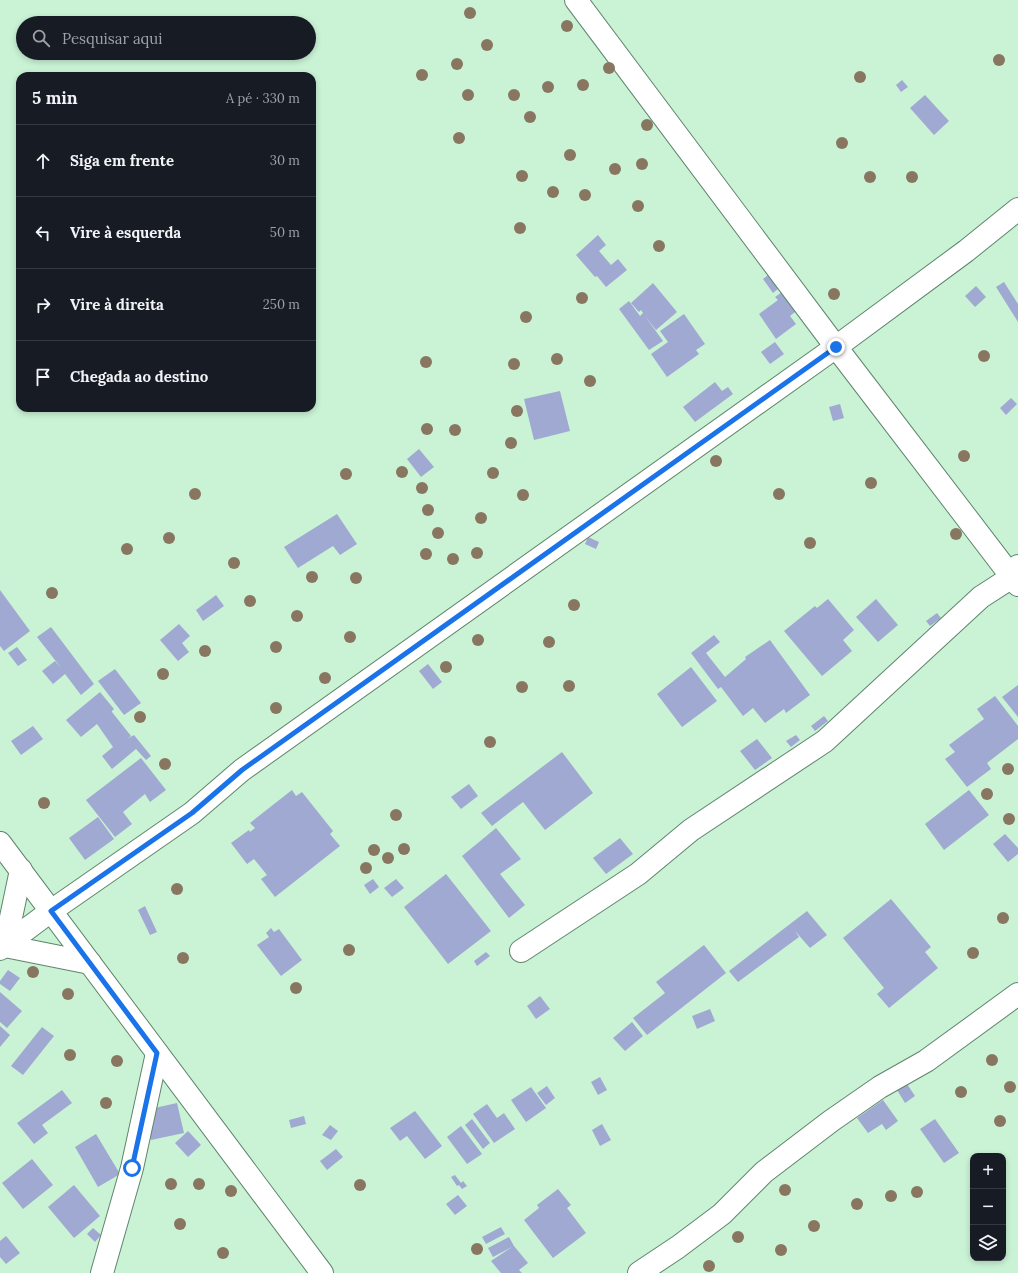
<!DOCTYPE html>
<html lang="pt">
<head>
<meta charset="utf-8">
<style>
  body { margin:0; font-family:Lora,serif; background:#242831; color:#f1f3f6 }
  .controls { position:absolute; right:12px; bottom:12px; display:grid; overflow:hidden; border-radius:8px; box-shadow:0 2px 6px #0003 }
  .controls button { width:36px; height:36px; display:grid; place-items:center; padding:0; border:0; border-bottom:1px solid #363941; background:#171b24; color:#f1f3f6; font:20px sans-serif }
  .stop { position:absolute; width:12px; height:12px; margin:-9px; border:3px solid #1a73e8; border-radius:50%; background:#fff }
  .stop.end { background:#1a73e8; border-color:#fff; box-shadow:0 1px 4px #0008 }
  .list { margin:0; padding:0; list-style:none }
  h2 { display:flex; justify-content:space-between; align-items:center; height:52px; margin:0; padding:0 16px; font-size:17px }
  h2 small { font-size:13px; font-weight:400; color:#9ea1a6 }
  .list li { display:grid; grid-template-columns:26px 1fr auto; gap:12px; align-items:center; box-sizing:border-box; height:72px; padding:0 16px; border-top:1px solid #363941 }
  .list b { display:block; font-size:15px; white-space:nowrap }
  .list em { font-size:13px; font-style:normal; color:#9ea1a6 }
  .icon { flex:none; width:22px; height:22px; fill:none; stroke:currentColor; stroke-width:2; stroke-linecap:round; stroke-linejoin:round }
  .map { position:relative; flex:none; width:1018px; height:1273px; overflow:hidden }
  .search { position:absolute; background:#171b24; box-shadow:0 2px 6px #0003; left:16px; top:16px; width:300px; height:44px; display:flex; align-items:center; gap:10px; box-sizing:border-box; padding:0 14px; border-radius:22px; color:#9ea1a6; font-size:15px }
  .panel { position:absolute; background:#171b24; box-shadow:0 2px 6px #0003; left:16px; top:72px; width:300px; height:340px; border-radius:12px }
  .map>svg:first-child { display:block }
  .building { fill:#a0a9d1 }
  .lines { fill:none; stroke-linecap:round; stroke-linejoin:round }
  .minor-casing { stroke:#5f856c; stroke-width:24 }
  .minor { stroke:#fff; stroke-width:22 }
  .tree { fill:#887661 }
  .route { stroke:#1a73e8; stroke-width:5 }
</style>
</head>
<body>
<div class="map">
<svg width="1018" height="1273" viewBox="0 0 1018 1273">
  <rect width="100%" height="100%" fill="#caf3d6"/>
  <g class="building">
    <polygon points="902,80 908,87 901,92 896,85"/>
    <polygon points="925,95 949,121 934,135 910,108"/>
    <polygon points="598,235 606,245 599,251 611,265 618,259 627,270 606,287 597,276 595,277 576,255"/>
    <polygon points="773,271 784,284 773,293 763,279"/>
    <polygon points="1004,282 1018,304 1018,322 996,287"/>
    <polygon points="653,283 677,312 656,330 645,316 663,341 649,350 619,309 629,301 640,316 643,313 641,310 639,312 631,303"/>
    <polygon points="976,286 986,297 975,307 965,296"/>
    <polygon points="785,290 800,308 790,316 796,324 776,339 759,314 778,300 775,297"/>
    <polygon points="684,314 705,344 696,350 699,354 667,377 651,354 668,342 660,331"/>
    <polygon points="775,342 784,354 770,364 761,352"/>
    <polygon points="715,382 722,391 728,387 733,394 695,422 683,407"/>
    <polygon points="560,391 570,431 534,440 524,399"/>
    <polygon points="1011,398 1017,404 1006,415 1000,408"/>
    <polygon points="840,404 844,418 833,421 829,407"/>
    <polygon points="419,449 434,467 421,477 407,459"/>
    <polygon points="337,514 357,544 340,555 333,546 298,568 284,547"/>
    <polygon points="588,537 599,542 596,549 585,544"/>
    <polygon points="0,590 30,631 4,651 0,646"/>
    <polygon points="216,595 224,606 203,621 196,610"/>
    <polygon points="828,599 854,630 843,640 852,651 822,676 784,631 815,606 817,608"/>
    <polygon points="876,599 898,625 878,642 856,617"/>
    <polygon points="937,613 941,618 930,626 926,621"/>
    <polygon points="179,624 190,636 182,643 189,652 178,661 160,640"/>
    <polygon points="51,627 94,684 81,695 65,674 53,684 42,671 55,661 62,669 37,637"/>
    <polygon points="714,635 720,642 706,653 725,677 746,659 745,657 770,640 810,695 786,713 784,709 765,723 753,708 743,716 721,687 718,689 691,653"/>
    <polygon points="17,647 27,660 18,666 8,653"/>
    <polygon points="428,664 442,682 433,689 419,671"/>
    <polygon points="691,667 717,701 682,727 657,694"/>
    <polygon points="115,669 141,703 124,715 98,681"/>
    <polygon points="1018,685 1018,717 1002,697"/>
    <polygon points="100,692 114,709 112,711 112,712 131,736 127,739 134,735 151,756 146,760 136,749 112,769 102,756 113,747 97,724 81,737 66,720"/>
    <polygon points="995,696 1018,726 1018,739 987,763 991,769 967,787 945,759 955,752 949,745 984,719 977,709"/>
    <polygon points="824,716 828,721 815,731 811,726"/>
    <polygon points="33,726 43,739 21,755 11,741"/>
    <polygon points="796,735 800,740 791,747 786,741"/>
    <polygon points="757,739 772,758 755,770 740,751"/>
    <polygon points="562,752 593,793 545,830 523,802 492,826 481,813"/>
    <polygon points="141,758 166,790 150,802 145,794 123,812 132,824 115,837 86,800"/>
    <polygon points="469,784 478,796 461,809 451,797"/>
    <polygon points="292,790 296,796 302,792 333,831 330,834 340,846 275,897 261,879 267,875 254,859 247,864 231,843 249,830 250,832 255,828 250,823"/>
    <polygon points="969,790 989,815 944,850 925,824"/>
    <polygon points="98,817 114,839 85,860 69,838"/>
    <polygon points="496,828 521,859 500,874 525,905 509,918 462,856"/>
    <polygon points="1005,834 1018,848 1018,854 1008,862 993,844"/>
    <polygon points="620,838 633,854 606,874 593,858"/>
    <polygon points="446,874 491,931 448,964 404,907"/>
    <polygon points="373,879 379,887 370,894 364,885"/>
    <polygon points="396,879 404,888 392,897 384,888"/>
    <polygon points="891,899 931,947 925,952 938,968 889,1008 877,994 884,988 843,938"/>
    <polygon points="145,906 157,932 150,935 138,910"/>
    <polygon points="807,911 827,935 810,948 795,931 799,937 738,982 729,971"/>
    <polygon points="271,928 274,932 279,929 302,960 281,976 257,945 269,937 266,933"/>
    <polygon points="704,945 726,973 647,1035 633,1018 665,993 656,982"/>
    <polygon points="486,952 490,956 477,966 474,961"/>
    <polygon points="8,970 20,978 10,991 0,984 0,981"/>
    <polygon points="0,992 22,1011 7,1028 0,1022"/>
    <polygon points="540,996 550,1009 536,1019 527,1006"/>
    <polygon points="710,1009 715,1021 697,1029 692,1016"/>
    <polygon points="632,1022 643,1036 625,1051 613,1038"/>
    <polygon points="0,1026 10,1035 0,1047"/>
    <polygon points="42,1027 54,1036 23,1075 11,1066"/>
    <polygon points="600,1077 607,1090 598,1095 591,1082"/>
    <polygon points="907,1084 915,1096 905,1103 897,1090"/>
    <polygon points="547,1086 555,1098 546,1105 537,1093"/>
    <polygon points="531,1087 546,1108 526,1122 511,1100"/>
    <polygon points="62,1090 72,1103 42,1125 48,1133 34,1144 17,1123"/>
    <polygon points="883,1100 898,1121 886,1130 882,1124 868,1133 857,1118"/>
    <polygon points="177,1103 184,1133 151,1140 148,1125 154,1124 150,1109"/>
    <polygon points="487,1104 497,1118 504,1113 515,1129 494,1143 473,1114"/>
    <polygon points="415,1111 442,1146 425,1159 407,1136 400,1141 390,1128"/>
    <polygon points="304,1116 306,1124 291,1128 289,1120"/>
    <polygon points="472,1119 490,1143 483,1149 465,1125"/>
    <polygon points="935,1119 959,1153 944,1163 920,1129"/>
    <polygon points="602,1124 611,1140 600,1146 592,1130"/>
    <polygon points="330,1125 338,1131 331,1140 322,1135"/>
    <polygon points="461,1126 482,1154 467,1164 447,1137"/>
    <polygon points="188,1131 201,1145 188,1157 175,1143"/>
    <polygon points="96,1134 120,1174 98,1187 75,1147"/>
    <polygon points="336,1149 343,1157 327,1170 320,1161"/>
    <polygon points="32,1159 53,1185 23,1209 2,1183"/>
    <polygon points="455,1175 461,1183 463,1181 467,1186 462,1189 459,1185 457,1186 451,1177"/>
    <polygon points="74,1185 100,1216 74,1238 48,1207"/>
    <polygon points="558,1189 571,1205 567,1208 586,1233 553,1258 524,1220 539,1208 537,1205"/>
    <polygon points="458,1195 467,1206 455,1215 446,1204"/>
    <polygon points="501,1227 505,1234 486,1244 482,1237"/>
    <polygon points="93,1228 101,1235 95,1242 87,1234"/>
    <polygon points="6,1236 20,1253 6,1264 0,1257 0,1241"/>
    <polygon points="509,1237 514,1246 528,1263 519,1270 522,1273 501,1273 491,1261 512,1247 493,1257 488,1248"/>
  </g>
  <g class="lines">
    <g class="minor-casing">
      <g id="minor">
        <polyline points="576,0 836,347 1018,585"/>
        <polyline points="0,843 322,1273"/>
        <polyline points="5,946 90,963"/>
        <polyline points="5,946 21,870"/>
        <polyline points="0,949 51,911 192,813 242,770 836,347 966,251 1018,209"/>
        <polyline points="521,951 638,874 691,830 825,741 981,597 1012,577 1018,566"/>
        <polyline points="102,1273 132,1168 157,1053"/>
        <polyline points="639,1273 678,1247 722,1214 764,1172 831,1121 880,1087 926,1061 1018,994"/>
      </g>
    </g>
    <use href="#minor" class="minor"/>
  </g>
  <g class="tree">
    <circle cx="470" cy="13" r="6"/>
    <circle cx="567" cy="26" r="6"/>
    <circle cx="487" cy="45" r="6"/>
    <circle cx="999" cy="60" r="6"/>
    <circle cx="457" cy="64" r="6"/>
    <circle cx="609" cy="68" r="6"/>
    <circle cx="422" cy="75" r="6"/>
    <circle cx="860" cy="77" r="6"/>
    <circle cx="583" cy="85" r="6"/>
    <circle cx="548" cy="87" r="6"/>
    <circle cx="468" cy="95" r="6"/>
    <circle cx="514" cy="95" r="6"/>
    <circle cx="530" cy="117" r="6"/>
    <circle cx="647" cy="125" r="6"/>
    <circle cx="459" cy="138" r="6"/>
    <circle cx="842" cy="143" r="6"/>
    <circle cx="570" cy="155" r="6"/>
    <circle cx="642" cy="164" r="6"/>
    <circle cx="615" cy="169" r="6"/>
    <circle cx="522" cy="176" r="6"/>
    <circle cx="870" cy="177" r="6"/>
    <circle cx="912" cy="177" r="6"/>
    <circle cx="553" cy="192" r="6"/>
    <circle cx="585" cy="195" r="6"/>
    <circle cx="638" cy="206" r="6"/>
    <circle cx="520" cy="228" r="6"/>
    <circle cx="659" cy="246" r="6"/>
    <circle cx="834" cy="294" r="6"/>
    <circle cx="582" cy="298" r="6"/>
    <circle cx="526" cy="317" r="6"/>
    <circle cx="984" cy="356" r="6"/>
    <circle cx="557" cy="359" r="6"/>
    <circle cx="426" cy="362" r="6"/>
    <circle cx="514" cy="364" r="6"/>
    <circle cx="590" cy="381" r="6"/>
    <circle cx="517" cy="411" r="6"/>
    <circle cx="427" cy="429" r="6"/>
    <circle cx="455" cy="430" r="6"/>
    <circle cx="511" cy="443" r="6"/>
    <circle cx="964" cy="456" r="6"/>
    <circle cx="716" cy="461" r="6"/>
    <circle cx="402" cy="472" r="6"/>
    <circle cx="493" cy="473" r="6"/>
    <circle cx="346" cy="474" r="6"/>
    <circle cx="871" cy="483" r="6"/>
    <circle cx="422" cy="488" r="6"/>
    <circle cx="195" cy="494" r="6"/>
    <circle cx="779" cy="494" r="6"/>
    <circle cx="523" cy="495" r="6"/>
    <circle cx="428" cy="510" r="6"/>
    <circle cx="481" cy="518" r="6"/>
    <circle cx="438" cy="533" r="6"/>
    <circle cx="956" cy="534" r="6"/>
    <circle cx="169" cy="538" r="6"/>
    <circle cx="810" cy="543" r="6"/>
    <circle cx="127" cy="549" r="6"/>
    <circle cx="477" cy="553" r="6"/>
    <circle cx="426" cy="554" r="6"/>
    <circle cx="453" cy="559" r="6"/>
    <circle cx="234" cy="563" r="6"/>
    <circle cx="312" cy="577" r="6"/>
    <circle cx="356" cy="578" r="6"/>
    <circle cx="52" cy="593" r="6"/>
    <circle cx="250" cy="601" r="6"/>
    <circle cx="574" cy="605" r="6"/>
    <circle cx="297" cy="616" r="6"/>
    <circle cx="350" cy="637" r="6"/>
    <circle cx="478" cy="640" r="6"/>
    <circle cx="549" cy="642" r="6"/>
    <circle cx="276" cy="647" r="6"/>
    <circle cx="205" cy="651" r="6"/>
    <circle cx="446" cy="667" r="6"/>
    <circle cx="163" cy="674" r="6"/>
    <circle cx="325" cy="678" r="6"/>
    <circle cx="569" cy="686" r="6"/>
    <circle cx="522" cy="687" r="6"/>
    <circle cx="276" cy="708" r="6"/>
    <circle cx="140" cy="717" r="6"/>
    <circle cx="490" cy="742" r="6"/>
    <circle cx="165" cy="764" r="6"/>
    <circle cx="1008" cy="769" r="6"/>
    <circle cx="987" cy="794" r="6"/>
    <circle cx="44" cy="803" r="6"/>
    <circle cx="396" cy="815" r="6"/>
    <circle cx="1009" cy="819" r="6"/>
    <circle cx="404" cy="849" r="6"/>
    <circle cx="374" cy="850" r="6"/>
    <circle cx="388" cy="858" r="6"/>
    <circle cx="366" cy="868" r="6"/>
    <circle cx="177" cy="889" r="6"/>
    <circle cx="1003" cy="918" r="6"/>
    <circle cx="349" cy="950" r="6"/>
    <circle cx="973" cy="953" r="6"/>
    <circle cx="183" cy="958" r="6"/>
    <circle cx="33" cy="972" r="6"/>
    <circle cx="296" cy="988" r="6"/>
    <circle cx="68" cy="994" r="6"/>
    <circle cx="70" cy="1055" r="6"/>
    <circle cx="992" cy="1060" r="6"/>
    <circle cx="117" cy="1061" r="6"/>
    <circle cx="1010" cy="1087" r="6"/>
    <circle cx="961" cy="1092" r="6"/>
    <circle cx="106" cy="1103" r="6"/>
    <circle cx="1000" cy="1121" r="6"/>
    <circle cx="171" cy="1184" r="6"/>
    <circle cx="199" cy="1184" r="6"/>
    <circle cx="360" cy="1185" r="6"/>
    <circle cx="785" cy="1190" r="6"/>
    <circle cx="231" cy="1191" r="6"/>
    <circle cx="917" cy="1192" r="6"/>
    <circle cx="891" cy="1196" r="6"/>
    <circle cx="857" cy="1204" r="6"/>
    <circle cx="180" cy="1224" r="6"/>
    <circle cx="814" cy="1226" r="6"/>
    <circle cx="738" cy="1237" r="6"/>
    <circle cx="477" cy="1249" r="6"/>
    <circle cx="781" cy="1250" r="6"/>
    <circle cx="223" cy="1253" r="6"/>
    <circle cx="709" cy="1266" r="6"/>
  </g>
  <g class="lines">
    <polyline class="route" points="132,1168 157,1053 51,911 192,813 242,770 836,347"/>
  </g>
</svg>
<div class="controls">
<button>+</button>
<button>−</button>
<button><svg class="icon" aria-label="layers" viewBox="0 0 24 24"><path d="M12 4l9 5-9 5-9-5zM3 14l9 5 9-5"/></svg></button>
</div>
<div class="stop" style="left:132px;top:1168px"></div>
<div class="stop end" style="left:836px;top:347px"></div>
<div class="search"><svg class="icon" aria-label="search" viewBox="0 0 24 24"><circle cx="10" cy="10" r="6"/><path d="M15 15l6 6"/></svg>Pesquisar aqui</div>
<section class="panel">
<h2>5 min<small>A pé · 330 m</small></h2>
<ul class="list">
<li><svg class="icon" aria-label="ahead" viewBox="0 0 24 24"><path d="M12 20V5M6 11l6-6 6 6"/></svg><div><b>Siga em frente</b></div><em>30 m</em></li>
<li><svg class="icon" aria-label="left" viewBox="0 0 24 24"><path d="M17 20v-9H6M10 6l-5 5 5 5"/></svg><div><b>Vire à esquerda</b></div><em>50 m</em></li>
<li><svg class="icon" aria-label="right" viewBox="0 0 24 24"><path d="M7 20v-9h11M14 6l5 5-5 5"/></svg><div><b>Vire à direita</b></div><em>250 m</em></li>
<li><svg class="icon" aria-label="arrive" viewBox="0 0 24 24"><path d="M6 21V4h12l-3 4 3 4H6"/></svg><div><b>Chegada ao destino</b></div></li>
</ul>
</section>
</div>
</body>
</html>
